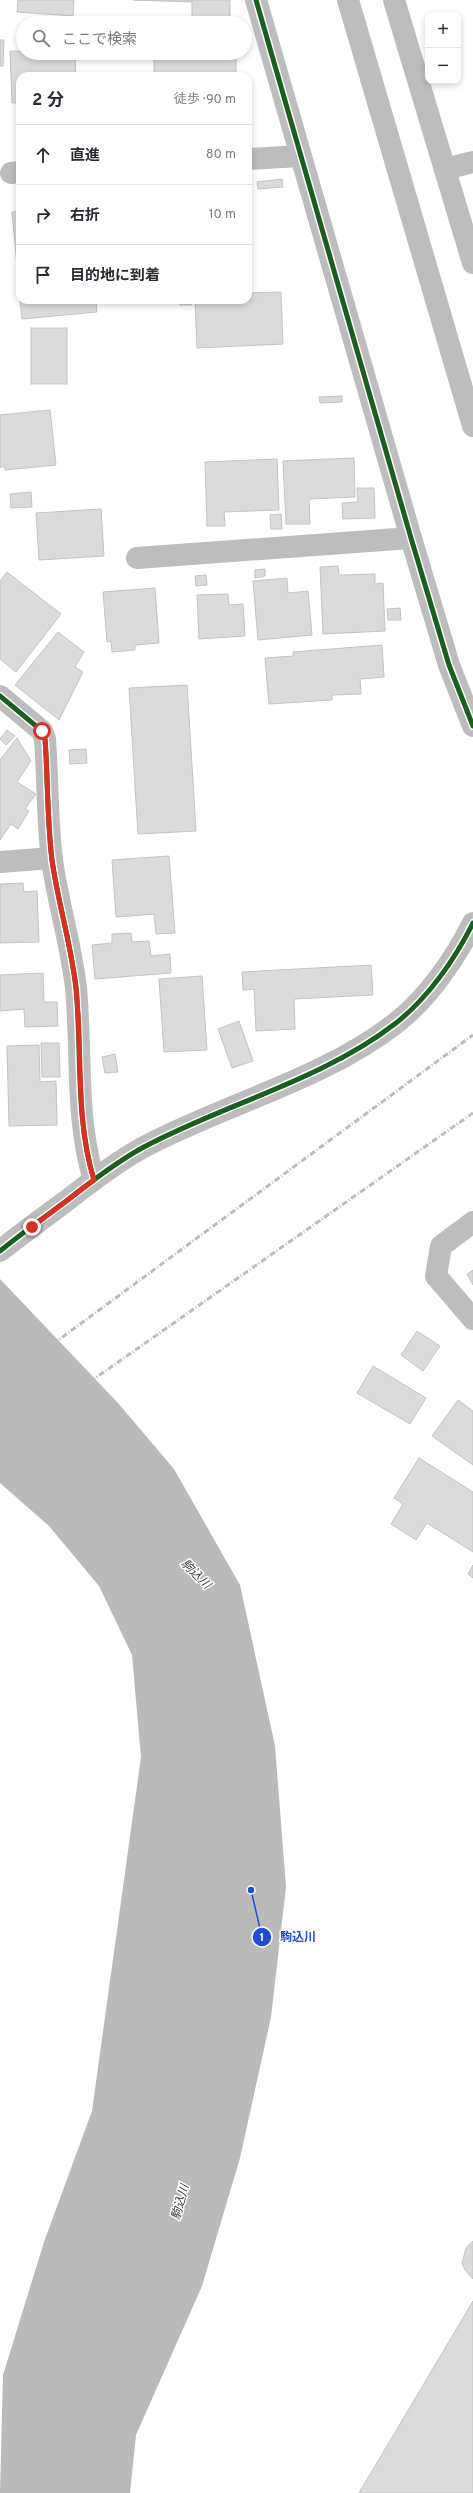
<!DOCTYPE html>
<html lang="ja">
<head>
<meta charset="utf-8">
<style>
  body { margin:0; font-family:Overpass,"Noto Sans JP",sans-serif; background:#f2f2f3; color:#2b2b33 }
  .controls { position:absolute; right:12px; top:12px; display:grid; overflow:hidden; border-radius:8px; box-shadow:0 2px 6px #0003 }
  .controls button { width:36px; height:36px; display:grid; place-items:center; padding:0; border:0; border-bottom:1px solid #e1e1e2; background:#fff; color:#2b2b33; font:20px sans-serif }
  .stop { position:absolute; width:12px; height:12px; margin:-9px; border:3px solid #d93025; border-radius:50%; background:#fff }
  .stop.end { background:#d93025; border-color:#fff; box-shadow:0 1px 4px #0008 }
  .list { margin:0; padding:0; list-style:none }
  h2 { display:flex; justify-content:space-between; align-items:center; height:52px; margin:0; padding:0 16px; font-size:17px }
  h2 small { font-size:13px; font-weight:400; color:#7c7c81 }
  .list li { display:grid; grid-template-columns:26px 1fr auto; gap:12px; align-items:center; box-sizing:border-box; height:60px; padding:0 16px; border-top:1px solid #e1e1e2 }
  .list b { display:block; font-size:15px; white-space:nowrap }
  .list em { font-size:13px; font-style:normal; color:#7c7c81 }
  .icon { flex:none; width:22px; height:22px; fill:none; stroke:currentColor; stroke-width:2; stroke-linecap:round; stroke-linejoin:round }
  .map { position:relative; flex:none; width:473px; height:2493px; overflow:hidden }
  .search { position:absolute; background:#fff; box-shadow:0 2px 6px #0003; left:16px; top:16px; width:236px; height:44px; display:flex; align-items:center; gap:10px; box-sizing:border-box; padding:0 14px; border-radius:22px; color:#7c7c81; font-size:15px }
  .panel { position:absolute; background:#fff; box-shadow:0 2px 6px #0003; left:16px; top:72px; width:236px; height:232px; border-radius:12px }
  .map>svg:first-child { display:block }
  .water { fill:#bababa }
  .building { fill:#dbdbdb; stroke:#c3c3c3 }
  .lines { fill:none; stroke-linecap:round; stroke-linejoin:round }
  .minor { stroke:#bdbdbd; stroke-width:22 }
  .rail { stroke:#bdbdbd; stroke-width:3; stroke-dasharray:6 2 1 2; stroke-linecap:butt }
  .cycleway-casing { stroke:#fff; stroke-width:8 }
  .cycleway { stroke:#1b5e20; stroke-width:5 }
  .route { stroke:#d93025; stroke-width:5 }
  .labels { text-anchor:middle; stroke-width:3; stroke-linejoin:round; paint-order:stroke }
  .water-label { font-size:12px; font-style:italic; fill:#3d3d3d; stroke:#fff }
  .leader { fill:none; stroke:#1d4ed8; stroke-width:1.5 }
  .callout-dot { fill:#1d4ed8; stroke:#fff; stroke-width:1.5 }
  .mark-label { font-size:12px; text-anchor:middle; font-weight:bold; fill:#fff }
  .callout-label { font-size:12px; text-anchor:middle; font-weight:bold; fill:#1d4ed8; stroke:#fff; stroke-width:3; stroke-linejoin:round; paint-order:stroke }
</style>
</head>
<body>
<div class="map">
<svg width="473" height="2493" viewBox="0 0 473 2493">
  <rect width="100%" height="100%" fill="#fff"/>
  <polygon class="water" points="0,1279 118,1403 174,1469 240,1585 275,1746 286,1887 271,2017 240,2158 202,2286 136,2435 130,2493 0,2493 3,2375 44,2242 92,2111 141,1757 132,1655 99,1586 49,1526 0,1483"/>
  <g class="building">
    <polygon points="18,0 74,0 73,16 17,12"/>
    <polygon points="133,0 230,0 230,18 192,18 192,2"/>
    <polygon points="0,40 4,40 3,66 0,66"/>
    <polygon points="10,51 75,53 76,76 20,76 20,103 12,103"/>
    <rect x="154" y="53" width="82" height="23"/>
    <polygon points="282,179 283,187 258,189 257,182"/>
    <polygon points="20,211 20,297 12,212"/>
    <polygon points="281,292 283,344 197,348 195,300 248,300 248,293"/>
    <polygon points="20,300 96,300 97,312 22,319"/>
    <rect x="180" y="300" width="11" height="5"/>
    <rect x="31" y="328" width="36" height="56"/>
    <polygon points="342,396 342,402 320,403 319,397"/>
    <polygon points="50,410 56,465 5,470 5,467 0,467 0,415"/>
    <polygon points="354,458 355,497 309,499 310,524 286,524 283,461"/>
    <polygon points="277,459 279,510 224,512 225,526 207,526 205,462"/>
    <polygon points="357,488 374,488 375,518 343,519 342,503 358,502"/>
    <polygon points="31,492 32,507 11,508 10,494"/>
    <polygon points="101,509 104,556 39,560 36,513"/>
    <polygon points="281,514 282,529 271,529 270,515"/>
    <polygon points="338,566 339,575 375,574 375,584 383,583 385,631 323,634 320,567"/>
    <polygon points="265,569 265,576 255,578 255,570"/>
    <polygon points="7,572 61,614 16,672 0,659 0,581"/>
    <polygon points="206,575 207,585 196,586 195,576"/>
    <polygon points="287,578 288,593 308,591 312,635 258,640 253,581"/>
    <polygon points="155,588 159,643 135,645 135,650 112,652 111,641 107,642 103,592"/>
    <polygon points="228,594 229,605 243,604 245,636 199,639 197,595"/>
    <polygon points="400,608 401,620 388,620 387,609"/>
    <polygon points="58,632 84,652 75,667 83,672 59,720 15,685"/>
    <polygon points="382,645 384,677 360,679 361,694 332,695 332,700 269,704 265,658 293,656 293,652"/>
    <polygon points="187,685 196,831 138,834 129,688"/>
    <polygon points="7,730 15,736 6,745 0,739"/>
    <polygon points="17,738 31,761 17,782 36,794 25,809 29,811 18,829 11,824 0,840 0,760"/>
    <polygon points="86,749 87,763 70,764 69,750"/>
    <polygon points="169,856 175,933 156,934 154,914 116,917 112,860"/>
    <polygon points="23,883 24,892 37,891 39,942 0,943 0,884"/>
    <polygon points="131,933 132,942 149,941 151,956 170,954 171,973 95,979 92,945 112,943 112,934"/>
    <polygon points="371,965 373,995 294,999 295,1029 256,1031 254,989 243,990 242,972"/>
    <polygon points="43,973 44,1002 57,1002 58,1026 25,1027 24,1009 0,1011 0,975"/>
    <polygon points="202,976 207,1050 164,1052 159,979"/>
    <polygon points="239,1021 253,1061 232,1068 218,1029"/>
    <polygon points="41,1043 59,1043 60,1077 42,1077"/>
    <polygon points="39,1045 40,1082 56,1081 57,1125 9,1126 7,1046"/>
    <polygon points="115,1054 118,1072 105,1073 102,1057"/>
    <polygon points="473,1270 473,1285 467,1274"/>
    <polygon points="417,1331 440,1346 423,1371 401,1355"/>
    <polygon points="373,1366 426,1398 410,1424 357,1393"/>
    <polygon points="458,1400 473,1411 473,1465 432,1436"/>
    <polygon points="419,1458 473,1492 473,1552 427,1523 416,1540 391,1524 403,1504 394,1498"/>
    <polygon points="473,1565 473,1578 468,1574"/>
    <polygon points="473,2241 473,2279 465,2270 462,2263 466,2248"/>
    <polygon points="473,2301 473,2493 359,2493"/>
  </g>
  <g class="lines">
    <g class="minor">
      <polyline points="256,0 411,538 449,665 473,726"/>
      <polyline points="348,0 473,426"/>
      <polyline points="394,0 473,263"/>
      <polyline points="248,159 300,156"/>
      <polyline points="445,169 473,162"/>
      <polyline points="11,173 20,172"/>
      <polyline points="137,558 411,538"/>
      <path d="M0,696L42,731L45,739C48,779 47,820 52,860C58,903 71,944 76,988C82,1052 75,1118 94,1180"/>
      <polyline points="0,862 52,858"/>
      <polyline points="473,1222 441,1246 436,1276 473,1319"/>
      <path d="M0,1251C21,1234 43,1218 65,1202C89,1183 115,1163 142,1148C224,1104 323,1080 396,1023C428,998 455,959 473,923"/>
    </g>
    <g class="rail">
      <polyline points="0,1383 473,1035"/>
      <polyline points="0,1445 473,1113"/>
    </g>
    <g class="cycleway-casing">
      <g id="cycleway">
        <polyline points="256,0 411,538 449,665 473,726"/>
        <path d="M0,696L42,731L45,739C48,779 47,820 52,860C58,903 71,944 76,988C82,1052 75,1118 94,1180"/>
        <path d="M0,1251C21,1234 43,1218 65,1202C89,1183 115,1163 142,1148C224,1104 323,1080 396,1023C428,998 455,959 473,923"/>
      </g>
    </g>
    <use href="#cycleway" class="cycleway"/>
  </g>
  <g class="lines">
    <path class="route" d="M32,1227L94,1180C75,1118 83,1052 76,988C71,944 58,903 52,860C47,820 48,779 45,739L42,731"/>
  </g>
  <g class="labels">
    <g class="water-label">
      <text transform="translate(196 1574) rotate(45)" y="4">駒込川</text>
      <text transform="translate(180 2202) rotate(-75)" y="4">駒込川</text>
    </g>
  </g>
  <path class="leader" d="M251 1890L262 1937"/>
  <g class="callout-dot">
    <circle cx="251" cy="1890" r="4"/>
    <circle cx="262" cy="1937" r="10"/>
  </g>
  <g class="mark-label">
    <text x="262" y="1941">1</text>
  </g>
  <g class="callout-label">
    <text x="298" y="1941">駒込川</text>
  </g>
</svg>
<div class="controls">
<button>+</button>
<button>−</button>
</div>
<div class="stop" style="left:42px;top:731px"></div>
<div class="stop end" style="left:32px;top:1227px"></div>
<div class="search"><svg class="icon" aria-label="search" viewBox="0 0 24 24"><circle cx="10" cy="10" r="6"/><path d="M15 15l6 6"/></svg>ここで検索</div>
<section class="panel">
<h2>2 分<small>徒歩 · 90 m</small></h2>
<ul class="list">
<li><svg class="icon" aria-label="ahead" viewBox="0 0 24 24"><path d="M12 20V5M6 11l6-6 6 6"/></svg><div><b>直進</b></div><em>80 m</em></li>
<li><svg class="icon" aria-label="right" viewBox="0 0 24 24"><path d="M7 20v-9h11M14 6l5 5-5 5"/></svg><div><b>右折</b></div><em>10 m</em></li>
<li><svg class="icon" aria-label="arrive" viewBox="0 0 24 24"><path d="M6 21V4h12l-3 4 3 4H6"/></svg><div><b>目的地に到着</b></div></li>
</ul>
</section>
</div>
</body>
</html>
